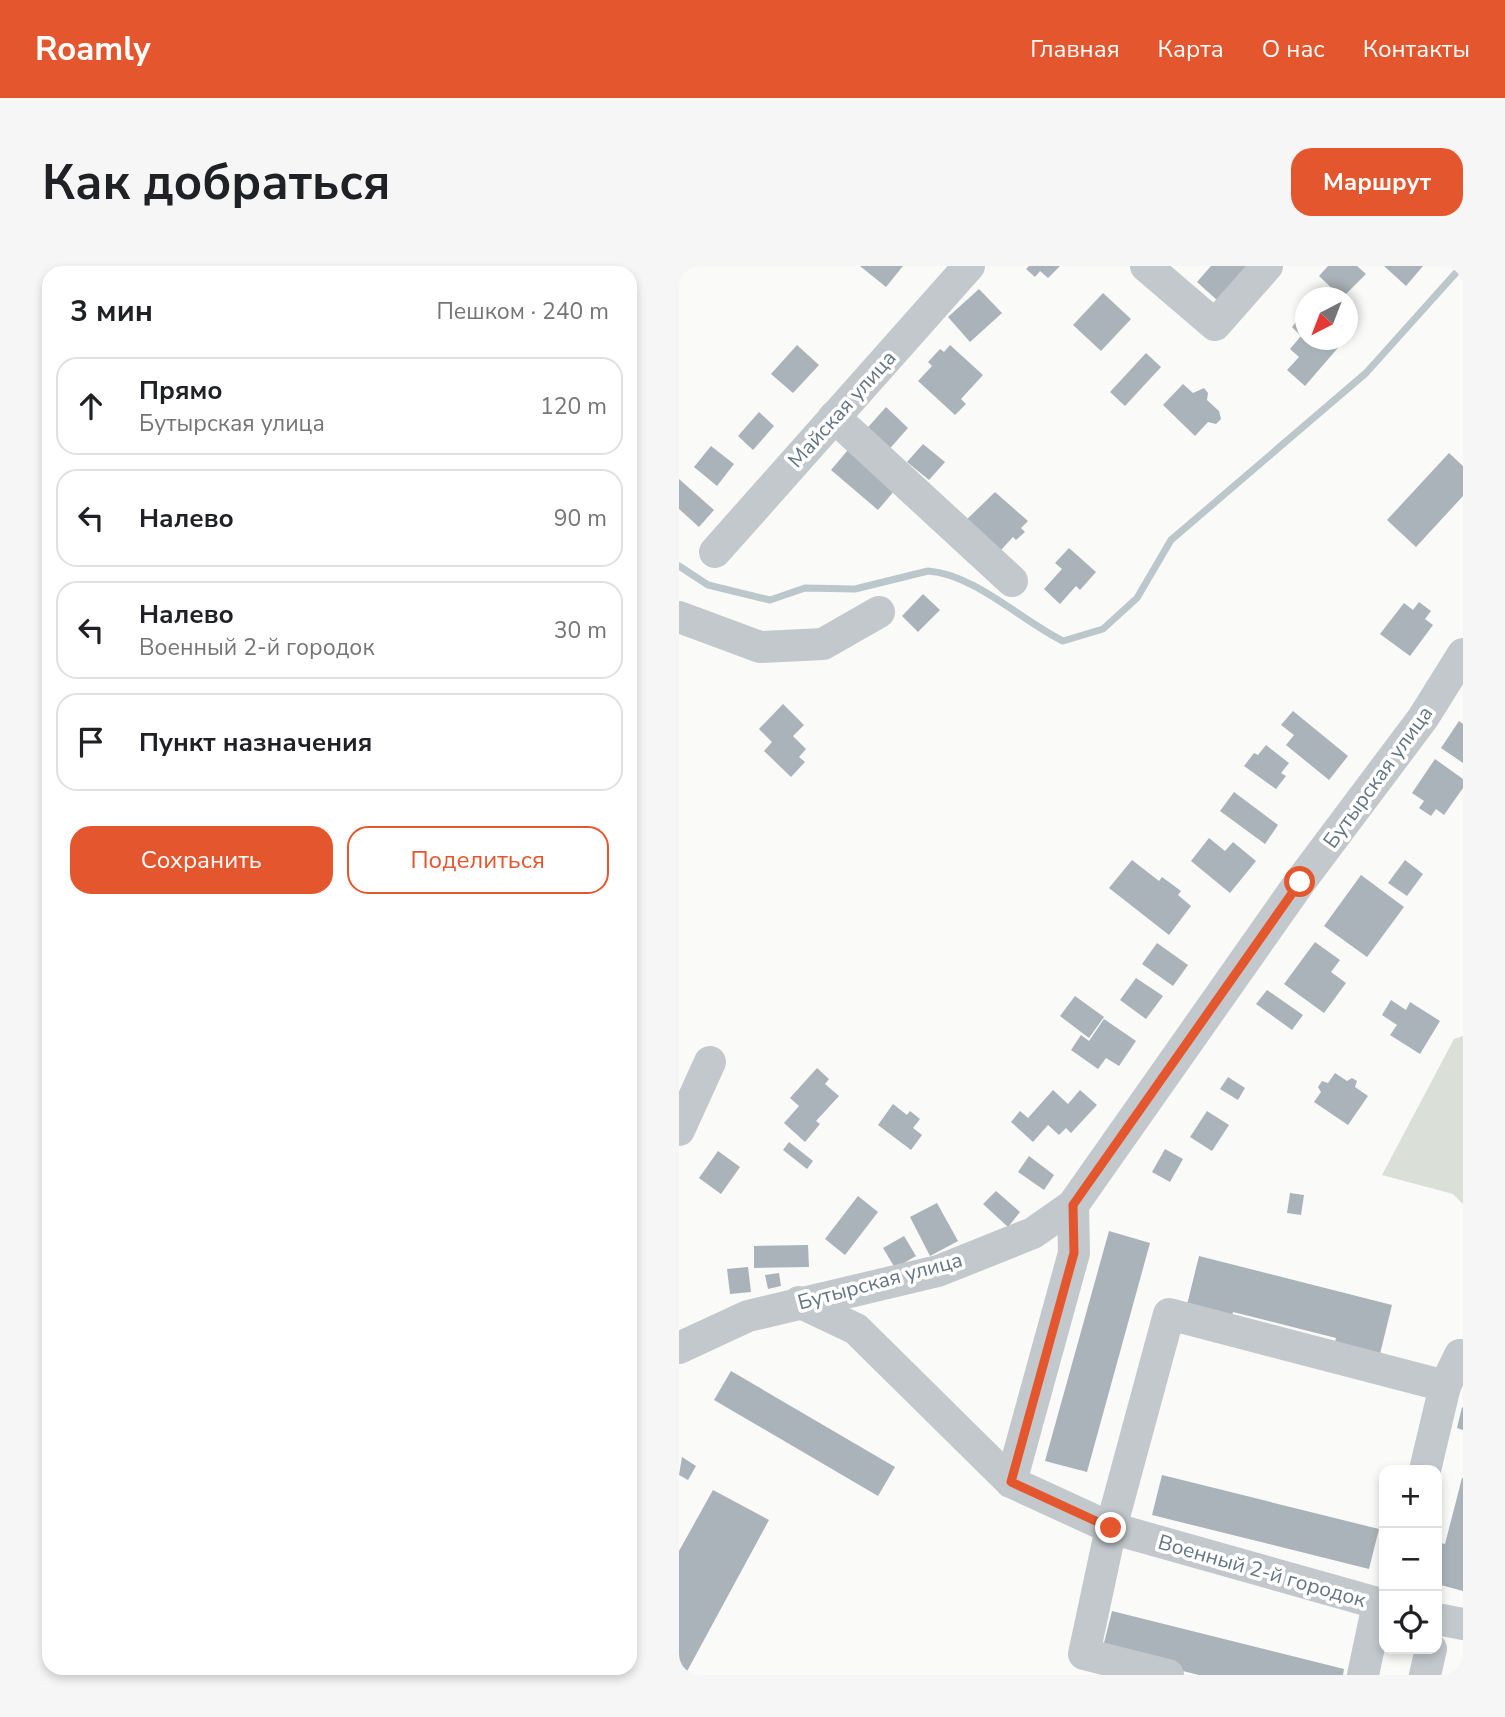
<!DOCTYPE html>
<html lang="ru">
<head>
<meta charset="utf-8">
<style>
  body { margin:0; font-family:"Nunito Sans",sans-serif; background:#f6f6f6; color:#202124 }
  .controls { position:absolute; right:21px; bottom:21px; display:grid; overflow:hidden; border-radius:14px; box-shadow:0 4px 10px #0003 }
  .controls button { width:63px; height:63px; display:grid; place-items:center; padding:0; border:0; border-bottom:2px solid #e0e0e0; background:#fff; color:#202124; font:35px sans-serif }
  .compass { position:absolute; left:616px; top:21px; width:63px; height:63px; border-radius:50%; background:#fff; box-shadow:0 4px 10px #0003; rotate:222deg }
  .stop { position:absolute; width:21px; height:21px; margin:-16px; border:5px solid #e4572e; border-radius:50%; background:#fff }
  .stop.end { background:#e4572e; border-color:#fff; box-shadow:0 2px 7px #0008 }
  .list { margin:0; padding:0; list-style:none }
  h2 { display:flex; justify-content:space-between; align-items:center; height:91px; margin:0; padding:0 28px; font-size:30px }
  h2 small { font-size:23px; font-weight:400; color:#757577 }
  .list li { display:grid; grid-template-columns:46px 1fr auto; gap:21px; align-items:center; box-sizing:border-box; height:98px; margin:0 14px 14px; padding:0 14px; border:2px solid #e0e0e0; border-radius:21px }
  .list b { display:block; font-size:26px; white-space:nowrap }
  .list p { margin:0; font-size:23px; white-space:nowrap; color:#757577 }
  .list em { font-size:23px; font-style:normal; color:#757577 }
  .actions { display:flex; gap:14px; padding:21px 28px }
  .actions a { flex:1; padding:16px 0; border:2px solid #e4572e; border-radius:21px; text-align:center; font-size:24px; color:#e4572e }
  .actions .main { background:#e4572e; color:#fff }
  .icon { flex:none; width:38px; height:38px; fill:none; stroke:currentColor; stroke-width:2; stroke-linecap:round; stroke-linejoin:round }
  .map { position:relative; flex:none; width:784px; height:1409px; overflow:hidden; border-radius:21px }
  header { display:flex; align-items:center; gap:42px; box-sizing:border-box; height:98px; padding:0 35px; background:#e4572e; color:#fff }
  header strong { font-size:33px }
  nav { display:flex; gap:38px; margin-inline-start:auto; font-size:24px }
  .intro { display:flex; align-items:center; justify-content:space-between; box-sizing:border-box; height:168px; padding:0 42px }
  h1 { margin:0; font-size:49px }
  .button { padding:18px 32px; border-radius:21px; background:#e4572e; color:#fff; font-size:24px; font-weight:700 }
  main { display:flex; gap:42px; padding:0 42px }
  aside { flex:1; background:#fff; border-radius:21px; box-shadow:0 4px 10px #0003 }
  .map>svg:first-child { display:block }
  .green { fill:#dadfd7 }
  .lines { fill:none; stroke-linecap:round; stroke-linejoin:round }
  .stream { stroke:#bbc7cb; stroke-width:7 }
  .building { fill:#aab3b9 }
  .minor { stroke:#c3c8cc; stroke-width:32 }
  .route { stroke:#e4572e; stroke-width:9 }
  .labels { text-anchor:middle; stroke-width:7; stroke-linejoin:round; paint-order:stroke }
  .street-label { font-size:21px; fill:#657683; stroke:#fff }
</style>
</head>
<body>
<header>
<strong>Roamly</strong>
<nav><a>Главная</a><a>Карта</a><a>О нас</a><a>Контакты</a></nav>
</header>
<div class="intro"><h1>Как добраться</h1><a class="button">Маршрут</a></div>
<main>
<aside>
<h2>3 мин<small>Пешком · 240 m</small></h2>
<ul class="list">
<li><svg class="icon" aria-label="ahead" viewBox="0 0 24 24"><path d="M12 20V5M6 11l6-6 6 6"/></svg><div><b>Прямо</b><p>Бутырская улица</p></div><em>120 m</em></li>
<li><svg class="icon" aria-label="left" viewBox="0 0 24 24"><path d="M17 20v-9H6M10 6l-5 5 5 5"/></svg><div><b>Налево</b></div><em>90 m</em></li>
<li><svg class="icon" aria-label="left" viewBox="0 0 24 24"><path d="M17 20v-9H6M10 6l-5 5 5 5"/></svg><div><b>Налево</b><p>Военный 2-й городок</p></div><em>30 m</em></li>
<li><svg class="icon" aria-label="arrive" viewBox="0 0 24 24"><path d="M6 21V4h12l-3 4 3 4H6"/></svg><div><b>Пункт назначения</b></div></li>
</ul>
<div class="actions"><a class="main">Сохранить</a><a>Поделиться</a></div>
</aside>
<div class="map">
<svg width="784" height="1409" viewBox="0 0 784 1409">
  <rect width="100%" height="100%" fill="#fafaf8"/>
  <polygon class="green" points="784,770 784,938 774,928 703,909 775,773"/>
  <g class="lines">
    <path class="stream" d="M0,300L29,319L91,334L126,322L176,323L249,305C295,308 343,355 384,375L424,363L458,332L492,274L687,107L783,0"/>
  </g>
  <g class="building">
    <polygon points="181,0 224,0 207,21"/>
    <polygon points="350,0 381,0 369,12 361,5 356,11 347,3"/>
    <polygon points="532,0 578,0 539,35 518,16"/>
    <polygon points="649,0 678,0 687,8 663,32 640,10"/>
    <polygon points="705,0 744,0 727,20"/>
    <polygon points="300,23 323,47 291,76 269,51"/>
    <polygon points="424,27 452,53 422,85 394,59"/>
    <polygon points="626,45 626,74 661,74 664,76 626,120 608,104 620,91 611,83 622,70 613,61"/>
    <polygon points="118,79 140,99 114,127 92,108"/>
    <polygon points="271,79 304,109 282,133 287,138 276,149 239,115 253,100 249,96 261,83 265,86"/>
    <polygon points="467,87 482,101 446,140 431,126"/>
    <polygon points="504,118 514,127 525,122 529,127 528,134 540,145 542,153 537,158 529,156 516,170 484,139"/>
    <polygon points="207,141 229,162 206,188 183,168"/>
    <polygon points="80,146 95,160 74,184 59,170"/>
    <polygon points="174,178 221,218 199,244 152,204"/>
    <polygon points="244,178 266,196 250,214 228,196"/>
    <polygon points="32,180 55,198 38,220 15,201"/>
    <polygon points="770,187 784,200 784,230 737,281 708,254"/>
    <polygon points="0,213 35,244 20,261 0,243"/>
    <polygon points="316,226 349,255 342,262 346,266 337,274 334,271 322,284 282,259"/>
    <polygon points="390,282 417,306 401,324 397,320 381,338 365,323 383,303 376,297"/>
    <polygon points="244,328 261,344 239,366 223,350"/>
    <polygon points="740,336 752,345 746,353 754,359 731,390 701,368 725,337 734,344"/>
    <polygon points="104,438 125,459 114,470 127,483 120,491 126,496 112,511 85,485 93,476 80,463"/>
    <polygon points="614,445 669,490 650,514 607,479 615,469 602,459"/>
    <polygon points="780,455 784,458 784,497 762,482"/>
    <polygon points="587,479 610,497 602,507 607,510 597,523 565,500 575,487 579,489"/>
    <polygon points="756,493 784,513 784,522 765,549 757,543 752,550 740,542 745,535 733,527"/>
    <polygon points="555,526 599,559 586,578 541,545"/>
    <polygon points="530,572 546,585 554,576 577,595 551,627 512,595"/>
    <polygon points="453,594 480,615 483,611 502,625 499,629 512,640 490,669 430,622"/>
    <polygon points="726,594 744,608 728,630 709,617"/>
    <polygon points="682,609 725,641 688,691 645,660"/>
    <polygon points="636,676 661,694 652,706 667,717 645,747 605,718"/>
    <polygon points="478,677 509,699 494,720 463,698"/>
    <polygon points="457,712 484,730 467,753 441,734"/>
    <polygon points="588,724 624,749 613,764 577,738"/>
    <polygon points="396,730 425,751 410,772 381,750"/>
    <polygon points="712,734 727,744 731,736 761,755 741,788 711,769 718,759 703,749"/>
    <polygon points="425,753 457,775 440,800 427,792 419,803 392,784 402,769 410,775"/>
    <polygon points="138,802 150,813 146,818 160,830 137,855 141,858 126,876 105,857 120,840 111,832"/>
    <polygon points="656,807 668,815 673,812 678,815 676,821 689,830 669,859 635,836 642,826 639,821 643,815 649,817"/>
    <polygon points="549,811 566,822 559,834 541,823"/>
    <polygon points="374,824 389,838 401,824 418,839 392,867 387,862 380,869 369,859 354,876 332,856 341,845 349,852"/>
    <polygon points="214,838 228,849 231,845 241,853 234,862 243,869 232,884 199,859"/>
    <polygon points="528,845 550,859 533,885 511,871"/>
    <polygon points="110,876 134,895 128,903 104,884"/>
    <polygon points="486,883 504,893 491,916 473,906"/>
    <polygon points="39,885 61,901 42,928 20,912"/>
    <polygon points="350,890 375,909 365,924 339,906"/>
    <polygon points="317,925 341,946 329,961 304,938"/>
    <polygon points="611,927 625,929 622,949 608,947"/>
    <polygon points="179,930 199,946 166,989 146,973"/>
    <polygon points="258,937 279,975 251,990 231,951"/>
    <polygon points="430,965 471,977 408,1206 366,1195"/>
    <polygon points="225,970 237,990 216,1002 204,982"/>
    <polygon points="129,979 130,1001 75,1002 75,980"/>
    <polygon points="520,990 713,1039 700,1092 655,1081 657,1072 554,1046 552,1054 507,1043"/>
    <polygon points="69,1001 72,1026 51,1028 48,1003"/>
    <polygon points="100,1007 102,1020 89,1023 86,1009"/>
    <polygon points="52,1105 216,1201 199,1230 35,1134"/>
    <polygon points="783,1141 784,1142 784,1164 778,1162"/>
    <polygon points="3,1191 17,1200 9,1214 0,1209"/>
    <polygon points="483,1209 700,1263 690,1303 473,1249"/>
    <polygon points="783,1212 784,1212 784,1325 758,1318 758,1276 766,1278"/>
    <polygon points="34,1224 90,1254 6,1409 0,1409 0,1285"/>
    <polygon points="433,1345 665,1403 664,1409 520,1409 423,1385"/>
  </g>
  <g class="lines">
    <g class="minor">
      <polyline points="467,0 536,59 588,0"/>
      <polyline points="155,151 333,315"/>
      <polyline points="36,286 290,0"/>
      <polyline points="0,351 81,381 144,378 200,346"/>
      <polyline points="0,864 31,796"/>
      <polyline points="120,1036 177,1063 332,1216 432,1262 705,1339"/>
      <polyline points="0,1082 69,1050 259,1005 354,967 394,939 621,616 744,452 784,388"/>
      <polyline points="746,1204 766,1120"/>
      <polyline points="332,1216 395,987 394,939"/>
      <polyline points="758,1353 784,1358"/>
      <polyline points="489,1409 405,1388 432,1262 490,1048 766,1120 781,1089 784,1090"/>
      <polyline points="684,1409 699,1338"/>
      <polyline points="746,1409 752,1383"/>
    </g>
  </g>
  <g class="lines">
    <polyline class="route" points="432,1262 332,1216 395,987 394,939 621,616"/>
  </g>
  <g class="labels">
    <g class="street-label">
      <text transform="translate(163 143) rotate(-48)" y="7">Майская улица</text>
      <text transform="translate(699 511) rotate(-54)" y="7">Бутырская улица</text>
      <text transform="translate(201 1015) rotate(-15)" y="7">Бутырская улица</text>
      <text transform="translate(583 1305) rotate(16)" y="7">Военный 2-й городок</text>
    </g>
  </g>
</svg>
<div class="controls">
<button>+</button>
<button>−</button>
<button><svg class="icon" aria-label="locate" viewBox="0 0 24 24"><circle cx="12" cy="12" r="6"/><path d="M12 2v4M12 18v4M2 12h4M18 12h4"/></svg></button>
</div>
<svg class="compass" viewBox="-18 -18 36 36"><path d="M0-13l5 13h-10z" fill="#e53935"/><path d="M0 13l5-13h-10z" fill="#757577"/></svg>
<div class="stop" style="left:621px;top:616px"></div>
<div class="stop end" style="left:432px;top:1262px"></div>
</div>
</main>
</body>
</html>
